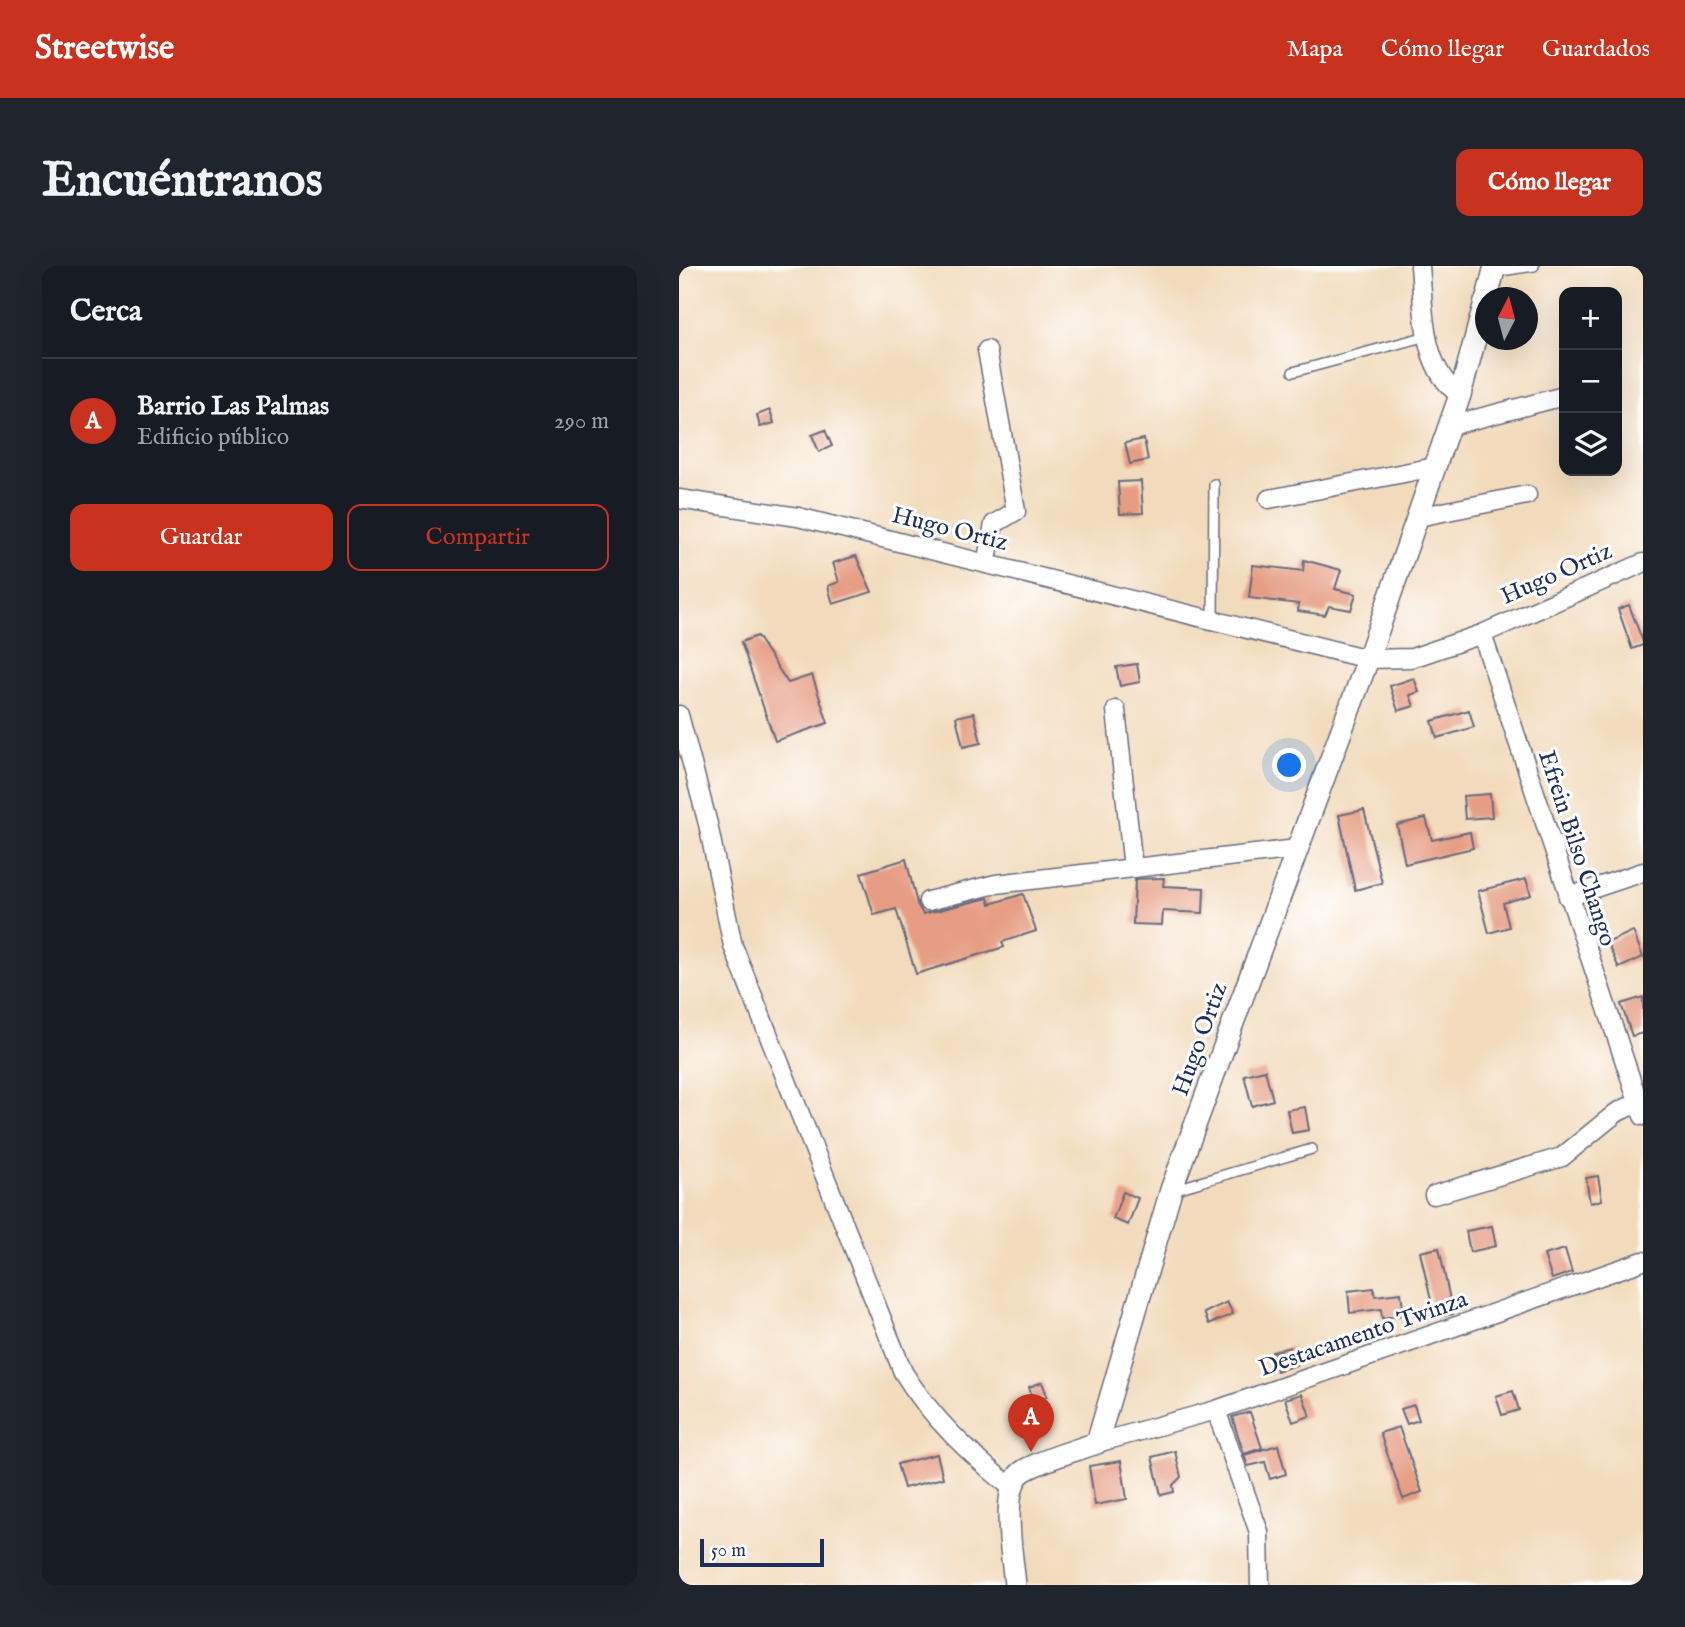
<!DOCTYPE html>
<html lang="es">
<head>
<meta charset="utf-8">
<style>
  body { margin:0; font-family:"IM FELL English",serif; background:#20242c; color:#f1f3f6 }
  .controls { position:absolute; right:21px; top:21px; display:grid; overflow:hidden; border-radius:14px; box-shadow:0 7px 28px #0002 }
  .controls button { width:63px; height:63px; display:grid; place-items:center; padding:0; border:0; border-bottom:2px solid #363941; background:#171b24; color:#f1f3f6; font:35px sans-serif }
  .compass { position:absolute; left:796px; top:21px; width:63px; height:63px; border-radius:50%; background:#171b24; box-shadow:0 7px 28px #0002; rotate:6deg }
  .scale { position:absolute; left:21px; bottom:18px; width:124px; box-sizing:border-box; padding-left:7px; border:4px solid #1b2f5e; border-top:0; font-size:19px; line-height:24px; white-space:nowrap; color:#1b2f5e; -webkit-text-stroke:5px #fff; paint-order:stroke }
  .you { position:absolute; left:611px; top:500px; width:24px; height:24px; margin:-18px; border:5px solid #fff; border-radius:50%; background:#1a73e8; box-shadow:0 0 0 10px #1a73e833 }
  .badge { display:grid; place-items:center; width:46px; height:46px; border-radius:50%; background:#c8321e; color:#fff; font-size:23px; font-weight:700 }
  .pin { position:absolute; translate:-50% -58px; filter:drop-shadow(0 2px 4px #0008) }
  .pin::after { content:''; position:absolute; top:37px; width:24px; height:21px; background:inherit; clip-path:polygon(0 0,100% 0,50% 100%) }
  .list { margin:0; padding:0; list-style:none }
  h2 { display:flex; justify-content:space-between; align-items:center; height:91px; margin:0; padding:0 28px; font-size:30px }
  h2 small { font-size:23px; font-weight:400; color:#9ea1a6 }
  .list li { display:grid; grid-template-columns:46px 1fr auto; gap:21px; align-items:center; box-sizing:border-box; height:126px; padding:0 28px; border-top:2px solid #363941 }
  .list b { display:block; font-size:26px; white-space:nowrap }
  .list p { margin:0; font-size:23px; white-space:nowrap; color:#9ea1a6 }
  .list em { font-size:23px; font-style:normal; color:#9ea1a6 }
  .actions { display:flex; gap:14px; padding:21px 28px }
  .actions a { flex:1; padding:16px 0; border:2px solid #c8321e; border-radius:14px; text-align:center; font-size:24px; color:#c8321e }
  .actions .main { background:#c8321e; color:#fff }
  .icon { flex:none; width:38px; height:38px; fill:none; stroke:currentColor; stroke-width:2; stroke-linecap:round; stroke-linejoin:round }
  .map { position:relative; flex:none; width:964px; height:1319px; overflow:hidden; border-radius:14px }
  header { display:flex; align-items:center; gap:42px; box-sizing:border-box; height:98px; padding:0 35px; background:#c8321e; color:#fff }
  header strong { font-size:33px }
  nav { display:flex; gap:38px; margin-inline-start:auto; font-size:24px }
  .intro { display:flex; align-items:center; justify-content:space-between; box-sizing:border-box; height:168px; padding:0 42px }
  h1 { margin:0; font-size:49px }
  .button { padding:18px 32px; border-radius:14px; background:#c8321e; color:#fff; font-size:24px; font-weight:700 }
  main { display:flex; gap:42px; padding:0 42px }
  aside { flex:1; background:#171b24; border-radius:14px; box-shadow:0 7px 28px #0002 }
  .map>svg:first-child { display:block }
  .building { fill:#e69d83 }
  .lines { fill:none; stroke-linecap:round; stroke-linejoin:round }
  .service-casing { stroke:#666b7f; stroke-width:12 }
  .minor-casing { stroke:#666b7f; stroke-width:21 }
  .tertiary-casing { stroke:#666b7f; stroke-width:24 }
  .service { stroke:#fff; stroke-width:9 }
  .minor { stroke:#fff; stroke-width:18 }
  .tertiary { stroke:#fff; stroke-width:21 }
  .labels { text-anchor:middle; stroke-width:6; stroke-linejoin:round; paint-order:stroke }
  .street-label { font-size:24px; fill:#1b2f5e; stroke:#fff }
</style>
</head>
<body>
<header>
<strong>Streetwise</strong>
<nav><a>Mapa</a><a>Cómo llegar</a><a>Guardados</a></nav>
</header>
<div class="intro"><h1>Encuéntranos</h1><a class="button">Cómo llegar</a></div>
<main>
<aside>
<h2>Cerca<small></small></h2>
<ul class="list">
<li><span class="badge">A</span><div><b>Barrio Las Palmas</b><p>Edificio público</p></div><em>290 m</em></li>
</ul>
<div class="actions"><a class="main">Guardar</a><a>Compartir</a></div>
</aside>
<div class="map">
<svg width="964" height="1319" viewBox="0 0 964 1319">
  <rect width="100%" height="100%" fill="#fff"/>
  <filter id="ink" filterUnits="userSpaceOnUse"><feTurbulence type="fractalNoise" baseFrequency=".0143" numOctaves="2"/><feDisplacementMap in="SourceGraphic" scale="14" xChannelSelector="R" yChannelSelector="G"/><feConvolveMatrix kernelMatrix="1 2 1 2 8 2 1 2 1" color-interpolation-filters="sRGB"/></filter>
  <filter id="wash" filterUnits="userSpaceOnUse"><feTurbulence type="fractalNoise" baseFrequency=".00686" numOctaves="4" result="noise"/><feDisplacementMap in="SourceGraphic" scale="28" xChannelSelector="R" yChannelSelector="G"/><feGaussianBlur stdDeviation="1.57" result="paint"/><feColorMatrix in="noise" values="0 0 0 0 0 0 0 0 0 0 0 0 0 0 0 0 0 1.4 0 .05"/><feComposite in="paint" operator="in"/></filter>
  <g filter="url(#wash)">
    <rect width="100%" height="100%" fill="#f2dbbc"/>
    <g id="blocks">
      <g class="building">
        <polygon points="91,144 95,157 81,161 78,149"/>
        <polygon points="146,164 153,180 140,186 133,169"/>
        <polygon points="465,173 469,194 451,198 446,177"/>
        <polygon points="462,215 464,247 441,248 439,216"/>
        <polygon points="177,290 193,326 154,338 149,320 160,316 154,297"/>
        <polygon points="625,294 662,304 656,323 677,328 672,344 650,340 646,349 619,345 620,338 570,332 574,299 624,305"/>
        <polygon points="950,339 964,376 964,379 953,383 939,343"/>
        <polygon points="78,370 109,417 133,409 149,457 96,475 62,376"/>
        <polygon points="458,398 461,416 441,420 437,401"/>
        <polygon points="735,412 740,426 731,429 735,440 719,445 711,420"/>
        <polygon points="790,444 795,461 758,472 753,455"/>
        <polygon points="295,447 302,477 284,481 277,451"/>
        <polygon points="811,528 813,551 786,553 784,530"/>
        <polygon points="685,544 703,617 676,624 660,549"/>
        <polygon points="747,552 753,574 791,566 794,582 726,598 718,559"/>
        <polygon points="227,593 238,638 244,648 309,632 311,638 344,628 357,665 323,676 325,681 237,708 217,643 195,649 182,607"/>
        <polygon points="485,612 484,620 525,622 524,647 484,645 483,659 454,658 456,613"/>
        <polygon points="847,613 852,629 824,637 830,661 810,667 799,625"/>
        <polygon points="954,665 964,691 940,702 928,677"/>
        <polygon points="964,731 964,767 953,770 942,738"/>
        <polygon points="586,804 594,834 573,840 565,809"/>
        <polygon points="626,841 630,864 613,867 608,844"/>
        <polygon points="919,910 923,934 911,937 907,912"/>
        <polygon points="444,926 459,932 449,959 434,953"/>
        <polygon points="813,960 817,980 791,986 787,965"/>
        <polygon points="760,982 774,1048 756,1052 741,986"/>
        <polygon points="886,983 893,1006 873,1013 865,989"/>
        <polygon points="695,1022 696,1030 722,1027 725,1049 703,1052 702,1043 671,1047 669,1025"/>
        <polygon points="548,1036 554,1048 530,1058 525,1047"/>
        <polygon points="611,1081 617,1099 598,1105 593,1086"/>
        <polygon points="363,1116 368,1130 355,1135 350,1121"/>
        <polygon points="834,1125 840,1144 823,1149 817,1130"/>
        <polygon points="623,1128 631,1150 614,1156 606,1133"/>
        <polygon points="735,1139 740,1154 728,1158 722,1143"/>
        <polygon points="571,1146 583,1182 565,1188 553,1151"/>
        <polygon points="720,1161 743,1226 724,1233 701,1167"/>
        <polygon points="599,1179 607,1208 591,1213 586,1196 569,1200 565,1189"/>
        <polygon points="496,1185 502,1211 494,1219 495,1226 482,1229 473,1191"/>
        <polygon points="258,1188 264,1212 225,1222 218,1198"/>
        <polygon points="442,1195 448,1233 416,1239 410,1200"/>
      </g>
    </g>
  </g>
  <g filter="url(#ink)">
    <use href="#blocks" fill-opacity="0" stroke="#666b7f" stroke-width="2"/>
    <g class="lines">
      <g class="service-casing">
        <g id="service">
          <polyline points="816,6 855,0"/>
          <polyline points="614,106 748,70"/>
          <polyline points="534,354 535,218"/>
          <polyline points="494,924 633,883"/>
        </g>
      </g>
      <g class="minor-casing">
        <g id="minor">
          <path d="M741,0C745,43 742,102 781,129"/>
          <polyline points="770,160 885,130"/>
          <polyline points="0,233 119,251 689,393 733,392 803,368 964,297"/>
          <polyline points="590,233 756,201"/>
          <polyline points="739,251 848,229"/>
          <polyline points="307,298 315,258 337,245 308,84"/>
          <polyline points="803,368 964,850"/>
          <polyline points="437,444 454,602"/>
          <path d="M0,449L29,558L54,680L224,1106C253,1153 291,1188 333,1222"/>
          <polyline points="889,631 964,606"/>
          <polyline points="249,635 317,618 618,583"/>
          <polyline points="755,929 883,891 937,847 959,836"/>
          <polyline points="537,1144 580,1266 581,1319"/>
          <polyline points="418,1177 537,1144 964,995"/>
        </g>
      </g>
      <g class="tertiary-casing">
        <g id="tertiary">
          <polyline points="808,32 816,0"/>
          <path d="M336,1319C334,1293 319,1218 346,1204C368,1192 395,1185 418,1177L492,924L689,393L781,129L806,36"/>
        </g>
      </g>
      <use href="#service" class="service"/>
      <use href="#minor" class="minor"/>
      <use href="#tertiary" class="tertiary"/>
    </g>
  </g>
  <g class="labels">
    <g class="street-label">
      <text transform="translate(271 262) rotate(14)" y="8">Hugo Ortiz</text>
      <text transform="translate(877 307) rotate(-24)" y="8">Hugo Ortiz</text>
      <text transform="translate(899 582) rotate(72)" y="8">Efrein Bilso Chango</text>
      <text transform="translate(520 773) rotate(-70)" y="8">Hugo Ortiz</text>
      <text transform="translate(684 1067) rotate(-19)" y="8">Destacamento Twinza</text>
    </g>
  </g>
</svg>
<div class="controls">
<button>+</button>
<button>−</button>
<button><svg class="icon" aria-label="layers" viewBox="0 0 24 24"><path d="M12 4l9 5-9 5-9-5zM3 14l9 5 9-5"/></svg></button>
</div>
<svg class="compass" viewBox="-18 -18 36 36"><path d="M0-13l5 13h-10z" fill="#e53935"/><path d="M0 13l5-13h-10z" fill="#9ea1a6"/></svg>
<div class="scale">50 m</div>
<div class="you"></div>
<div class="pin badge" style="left:352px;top:1186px">A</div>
</div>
</main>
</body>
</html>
